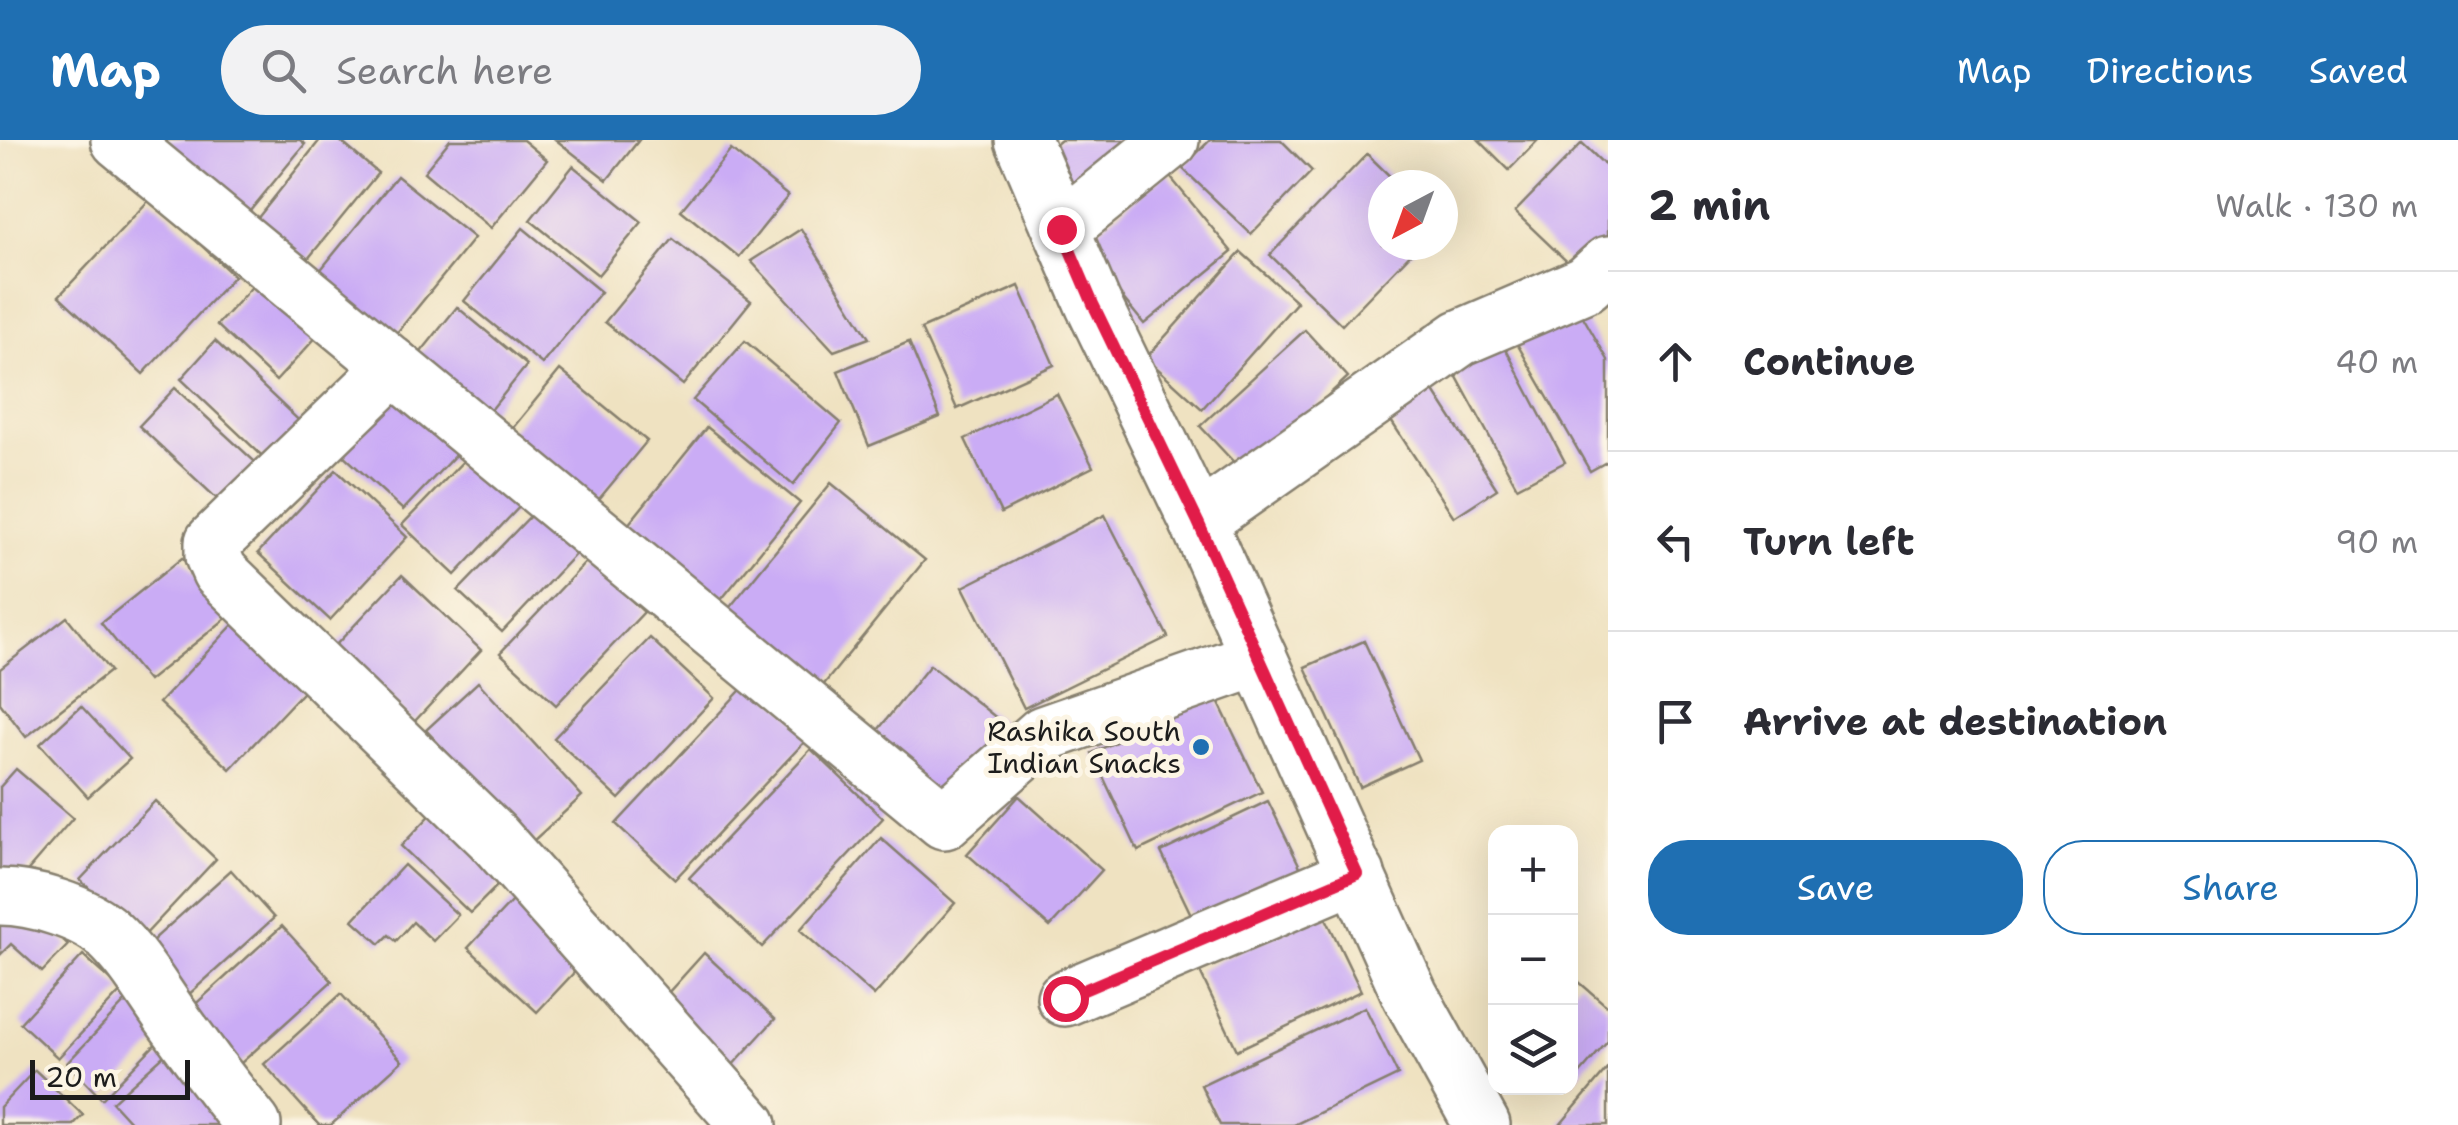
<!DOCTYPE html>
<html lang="en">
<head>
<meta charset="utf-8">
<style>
  body { margin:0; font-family:"Shantell Sans",sans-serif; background:#f2f2f3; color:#2b2b33 }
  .controls { position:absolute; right:30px; bottom:30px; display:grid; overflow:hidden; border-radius:20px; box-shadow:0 10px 40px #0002 }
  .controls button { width:90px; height:90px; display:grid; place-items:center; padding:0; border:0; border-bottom:2px solid #e1e1e2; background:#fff; color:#2b2b33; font:50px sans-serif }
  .compass { position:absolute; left:1368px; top:30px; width:90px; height:90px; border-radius:50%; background:#fff; box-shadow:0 10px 40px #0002; rotate:221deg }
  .scale { position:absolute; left:30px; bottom:25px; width:160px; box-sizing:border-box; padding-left:10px; border:5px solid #1c1c1c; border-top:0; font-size:28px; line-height:35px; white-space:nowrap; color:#1c1c1c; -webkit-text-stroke:8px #fcf5e5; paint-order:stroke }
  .stop { position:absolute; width:30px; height:30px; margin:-22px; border:8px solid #e11d48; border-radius:50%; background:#fff }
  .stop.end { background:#e11d48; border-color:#fff; box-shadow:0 2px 10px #0008 }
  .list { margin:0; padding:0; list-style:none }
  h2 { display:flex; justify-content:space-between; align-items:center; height:130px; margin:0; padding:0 40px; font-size:42px }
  h2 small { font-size:32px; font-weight:400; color:#7c7c81 }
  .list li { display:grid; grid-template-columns:65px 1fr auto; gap:30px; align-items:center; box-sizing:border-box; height:180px; padding:0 40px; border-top:2px solid #e1e1e2 }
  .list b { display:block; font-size:38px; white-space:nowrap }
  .list em { font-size:32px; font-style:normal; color:#7c7c81 }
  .actions { display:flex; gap:20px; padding:30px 40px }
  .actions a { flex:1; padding:22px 0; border:2px solid #1f6fb2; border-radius:40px; text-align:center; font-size:35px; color:#1f6fb2 }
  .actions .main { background:#1f6fb2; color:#fff }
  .icon { flex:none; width:55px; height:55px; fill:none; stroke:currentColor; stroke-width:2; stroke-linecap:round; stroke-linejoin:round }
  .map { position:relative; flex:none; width:1608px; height:985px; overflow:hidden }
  header { display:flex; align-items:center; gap:60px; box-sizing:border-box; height:140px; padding:0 50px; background:#1f6fb2; color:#fff }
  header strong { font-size:48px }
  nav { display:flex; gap:55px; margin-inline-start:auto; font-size:35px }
  .search { width:700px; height:90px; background:#f2f2f3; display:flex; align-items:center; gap:25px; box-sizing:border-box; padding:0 35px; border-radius:55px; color:#7c7c81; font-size:38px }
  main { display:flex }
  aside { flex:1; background:#fff }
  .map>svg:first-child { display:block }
  .building { fill:#caacf5 }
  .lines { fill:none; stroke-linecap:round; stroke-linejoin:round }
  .minor-casing { stroke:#867f6e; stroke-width:60 }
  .minor { stroke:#fff; stroke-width:55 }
  .route { stroke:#e11d48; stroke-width:12 }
  .poi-dot { fill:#1f6fb2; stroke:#fcf5e5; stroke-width:4 }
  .labels { text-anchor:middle; stroke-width:10; stroke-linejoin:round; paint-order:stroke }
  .poi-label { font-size:28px; fill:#1c1c1c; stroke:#fcf5e5; text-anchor:end }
</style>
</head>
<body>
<header>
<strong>Map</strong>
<div class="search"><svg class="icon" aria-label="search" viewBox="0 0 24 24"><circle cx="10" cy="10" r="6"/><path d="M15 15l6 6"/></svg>Search here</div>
<nav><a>Map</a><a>Directions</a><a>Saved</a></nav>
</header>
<main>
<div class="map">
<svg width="1608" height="985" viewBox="0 0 1608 985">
  <rect width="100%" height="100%" fill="#fcf5e5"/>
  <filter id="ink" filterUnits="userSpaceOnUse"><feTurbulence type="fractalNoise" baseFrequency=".01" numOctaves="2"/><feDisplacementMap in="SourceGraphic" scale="20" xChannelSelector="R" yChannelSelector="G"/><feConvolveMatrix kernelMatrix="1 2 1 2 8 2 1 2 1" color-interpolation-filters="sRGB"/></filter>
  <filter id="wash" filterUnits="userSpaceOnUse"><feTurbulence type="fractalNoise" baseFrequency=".0048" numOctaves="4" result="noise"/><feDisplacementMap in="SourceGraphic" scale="40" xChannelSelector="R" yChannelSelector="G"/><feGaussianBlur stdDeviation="2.25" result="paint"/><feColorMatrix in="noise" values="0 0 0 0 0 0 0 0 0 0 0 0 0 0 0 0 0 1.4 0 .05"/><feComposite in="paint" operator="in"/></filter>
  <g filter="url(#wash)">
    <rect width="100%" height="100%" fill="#efe2c1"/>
    <g id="blocks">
      <g class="building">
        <polygon points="162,0 300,0 305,4 245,77"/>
        <polygon points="320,0 339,0 378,33 307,120 257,79"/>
        <polygon points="450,0 523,0 547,20 491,88 424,32"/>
        <polygon points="556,0 639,0 607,40"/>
        <polygon points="1061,0 1156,0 1081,60 1043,15"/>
        <polygon points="1210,0 1281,0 1312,31 1251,94 1182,28"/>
        <polygon points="1479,0 1538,0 1509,30"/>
        <polygon points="1582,3 1608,28 1608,110 1582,136 1515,72"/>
        <polygon points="731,10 788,56 739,117 681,70"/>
        <polygon points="1367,14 1399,45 1383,45 1383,105 1419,105 1342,185 1270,115"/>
        <polygon points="573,26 642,82 598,135 530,80"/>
        <polygon points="1167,33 1232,112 1144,184 1080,105"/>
        <polygon points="397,36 474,98 391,200 314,138"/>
        <polygon points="151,58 234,136 143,234 59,156"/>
        <polygon points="523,88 601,152 542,224 464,161"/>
        <polygon points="801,89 869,198 834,211 751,121"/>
        <polygon points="673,99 751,161 683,245 605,182"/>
        <polygon points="1241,112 1297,162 1202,269 1146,218"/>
        <polygon points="260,138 320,193 276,241 217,185"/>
        <polygon points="1019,146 1054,225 957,269 921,189"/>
        <polygon points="457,167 527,225 483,280 413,222"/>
        <polygon points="1578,168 1608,220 1608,321 1590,331 1516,202"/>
        <polygon points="1305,190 1348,237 1244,333 1200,286"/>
        <polygon points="1501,200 1565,322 1517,347 1451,226"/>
        <polygon points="215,201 311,292 276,329 181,239"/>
        <polygon points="745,201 841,283 793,345 693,260"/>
        <polygon points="909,202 940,277 869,306 838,231"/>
        <polygon points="560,230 647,301 590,370 503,300"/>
        <polygon points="1428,242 1497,349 1454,377 1384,270"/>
        <polygon points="175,248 266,332 230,371 139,286"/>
        <polygon points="399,253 460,310 403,370 342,314"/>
        <polygon points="1057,254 1093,327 1001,373 965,299"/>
        <polygon points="707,287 800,363 716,466 623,391"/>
        <polygon points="471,313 523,363 455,435 402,385"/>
        <polygon points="336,330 407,397 330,480 258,413"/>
        <polygon points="831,343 925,420 816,554 722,477"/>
        <polygon points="538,368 581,408 502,492 458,451"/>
        <polygon points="1105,375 1168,497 1024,568 963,447"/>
        <polygon points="182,418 229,476 148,541 101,483"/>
        <polygon points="588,420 644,472 556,565 500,513"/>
        <polygon points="402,435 481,510 414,582 334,507"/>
        <polygon points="246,471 316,538 230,629 159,563"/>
        <polygon points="67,477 110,531 26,597 0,563 0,529"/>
        <polygon points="650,498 714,558 619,659 554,598"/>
        <polygon points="1364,501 1419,620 1360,647 1305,527"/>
        <polygon points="930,525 1013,591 953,666 870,600"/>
        <polygon points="752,538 811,595 675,739 616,684"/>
        <polygon points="478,542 582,656 531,703 426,590"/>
        <polygon points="1215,555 1262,652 1138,711 1092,613"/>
        <polygon points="81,566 130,619 88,657 40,604"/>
        <polygon points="811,609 883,678 762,807 689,738"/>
        <polygon points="16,629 73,678 16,744 0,730 0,647"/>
        <polygon points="1019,656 1102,730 1050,787 967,714"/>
        <polygon points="155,661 216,719 142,798 80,740"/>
        <polygon points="444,661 513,730 470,773 401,706"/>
        <polygon points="1268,661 1306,739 1199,791 1161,712"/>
        <polygon points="881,698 955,763 874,856 800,790"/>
        <polygon points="404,725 458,775 433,801 413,782 396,801 389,795 380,804 353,780"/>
        <polygon points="231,730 274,778 186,857 143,809"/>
        <polygon points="513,760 582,824 537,872 468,808"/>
        <polygon points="1323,772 1361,851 1237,910 1199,830"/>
        <polygon points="0,776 47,782 68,805 42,832 11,804 0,815"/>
        <polygon points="282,786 332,841 240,924 190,869"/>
        <polygon points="704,813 775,879 729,929 659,863"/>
        <polygon points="83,815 122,850 58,918 20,883"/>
        <polygon points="1579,842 1608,867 1608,901 1570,945 1570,851"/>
        <polygon points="341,854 402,921 331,985 319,985 264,924"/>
        <polygon points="131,856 168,891 102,959 67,923"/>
        <polygon points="1365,867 1398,935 1294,985 1220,985 1201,945"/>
        <polygon points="172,908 242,985 133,985 112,962"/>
        <polygon points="1608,928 1608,985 1560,985"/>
        <polygon points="35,930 83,975 73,985 0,985 0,967"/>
      </g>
    </g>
  </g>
  <g filter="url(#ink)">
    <use href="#blocks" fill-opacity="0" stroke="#867f6e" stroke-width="2.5"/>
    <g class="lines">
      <g class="minor-casing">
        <g id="minor">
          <polyline points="119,0 944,681 1043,594 1259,518"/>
          <polyline points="1023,0 1093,164 1198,382 1410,855 1482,985"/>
          <polyline points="1061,89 1171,0"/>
          <polyline points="394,227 213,402 213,416 220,432 492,696 749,985"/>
          <polyline points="1198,382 1460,198 1586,144 1608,124"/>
          <path d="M0,757C32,757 84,772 108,794C132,816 150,847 169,874C196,912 224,949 253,985"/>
          <polyline points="1065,858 1357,734"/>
        </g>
      </g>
      <use href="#minor" class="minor"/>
    </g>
  </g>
  <g class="lines" filter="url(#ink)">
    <polyline class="route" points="1061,89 1093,164 1198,382 1357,734 1065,858"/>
  </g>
  <circle class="poi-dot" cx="1201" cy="607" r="10"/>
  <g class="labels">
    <g class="poi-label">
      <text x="1181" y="601">Rashika South<tspan x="1181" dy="32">Indian Snacks</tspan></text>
    </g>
  </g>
</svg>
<div class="controls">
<button>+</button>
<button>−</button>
<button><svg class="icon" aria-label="layers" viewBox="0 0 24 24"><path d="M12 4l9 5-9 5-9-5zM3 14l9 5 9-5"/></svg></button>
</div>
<svg class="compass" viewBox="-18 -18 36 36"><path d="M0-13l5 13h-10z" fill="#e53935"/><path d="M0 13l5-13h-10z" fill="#7c7c81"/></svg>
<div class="scale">20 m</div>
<div class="stop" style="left:1065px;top:858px"></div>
<div class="stop end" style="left:1061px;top:89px"></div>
</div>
<aside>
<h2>2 min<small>Walk · 130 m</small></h2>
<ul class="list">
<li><svg class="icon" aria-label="ahead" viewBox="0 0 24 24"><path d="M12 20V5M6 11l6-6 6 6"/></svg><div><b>Continue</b></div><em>40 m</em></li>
<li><svg class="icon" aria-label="left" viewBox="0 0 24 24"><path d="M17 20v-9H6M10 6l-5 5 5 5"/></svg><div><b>Turn left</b></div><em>90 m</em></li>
<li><svg class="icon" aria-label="arrive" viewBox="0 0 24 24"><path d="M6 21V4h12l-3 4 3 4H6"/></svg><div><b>Arrive at destination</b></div></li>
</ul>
<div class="actions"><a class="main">Save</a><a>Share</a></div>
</aside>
</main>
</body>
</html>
